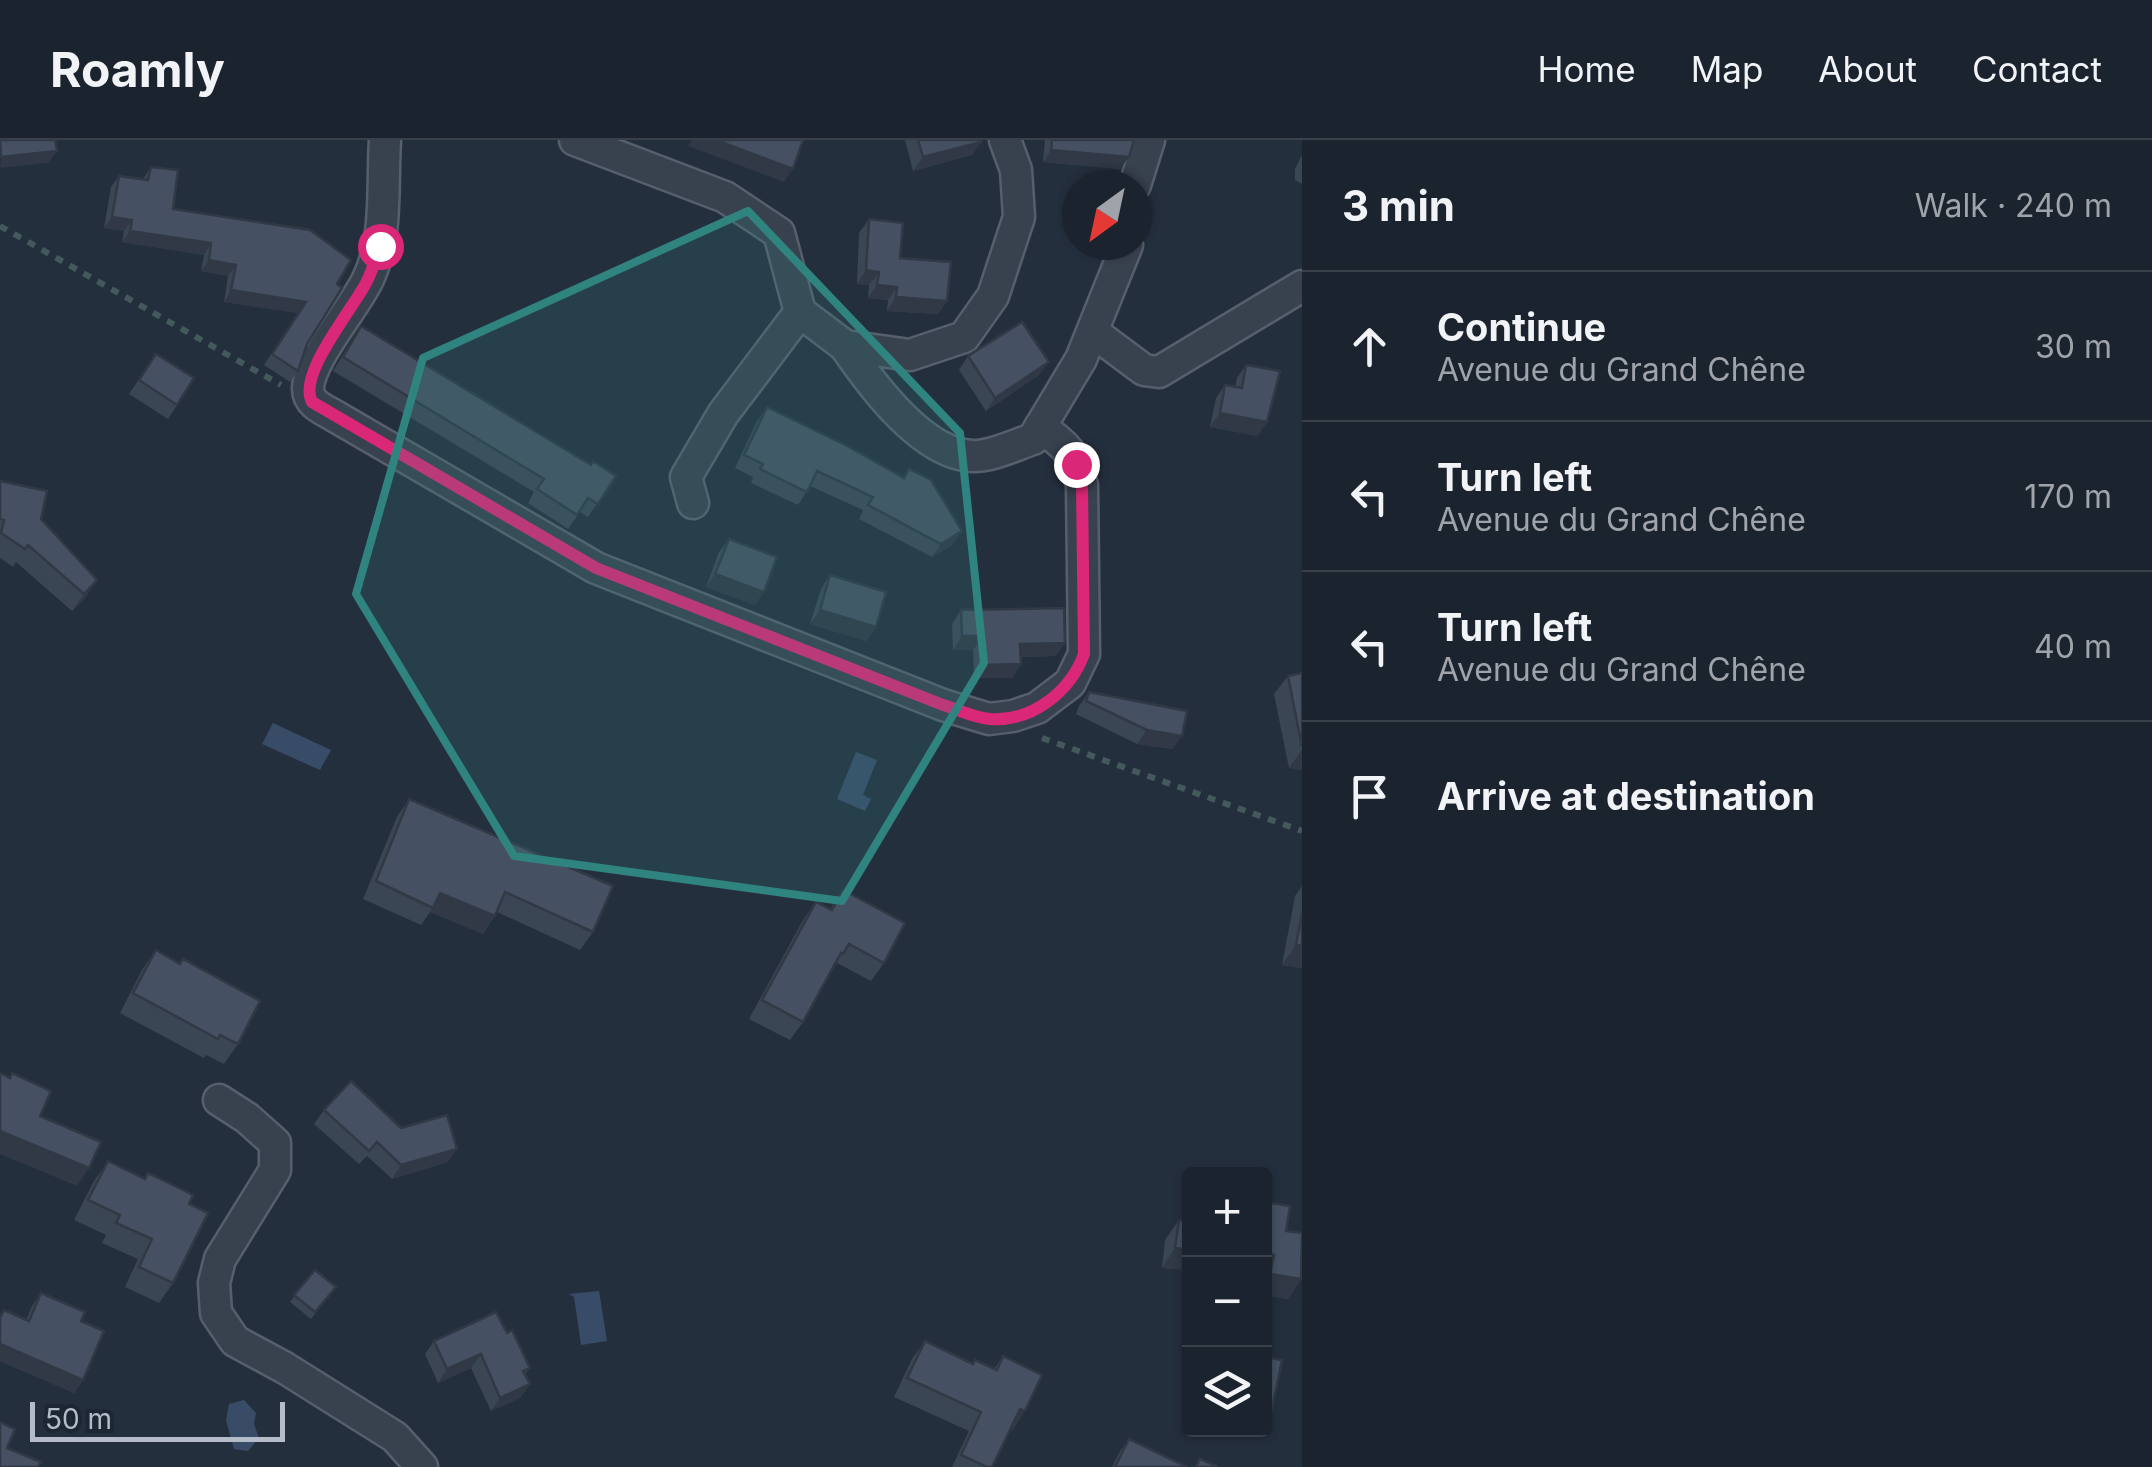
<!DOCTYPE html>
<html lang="en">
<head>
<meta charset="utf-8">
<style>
  body { margin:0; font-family:Inter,sans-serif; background:#282f3a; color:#f1f3f6 }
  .controls { position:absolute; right:30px; bottom:30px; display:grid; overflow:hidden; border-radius:10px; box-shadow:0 2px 8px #0004 }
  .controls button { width:90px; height:90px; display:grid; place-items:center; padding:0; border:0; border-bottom:2px solid #39404a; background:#1b232e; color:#f1f3f6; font:50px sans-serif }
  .compass { position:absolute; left:1062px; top:30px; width:90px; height:90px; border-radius:50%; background:#1b232e; box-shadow:0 2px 8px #0004; rotate:213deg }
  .scale { position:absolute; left:30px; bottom:25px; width:255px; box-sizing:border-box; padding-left:10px; border:5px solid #b4bcc9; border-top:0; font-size:28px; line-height:35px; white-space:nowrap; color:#b4bcc9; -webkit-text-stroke:8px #1d2633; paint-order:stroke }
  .stop { position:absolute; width:30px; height:30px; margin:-22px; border:8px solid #db2777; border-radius:50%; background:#fff }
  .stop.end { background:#db2777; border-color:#fff; box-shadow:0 2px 10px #0008 }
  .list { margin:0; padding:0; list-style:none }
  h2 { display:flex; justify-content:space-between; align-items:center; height:130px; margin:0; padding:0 40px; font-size:42px }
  h2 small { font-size:32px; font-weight:400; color:#a0a4aa }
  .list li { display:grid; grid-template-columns:65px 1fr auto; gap:30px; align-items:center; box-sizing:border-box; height:150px; padding:0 40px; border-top:2px solid #39404a }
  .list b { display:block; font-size:38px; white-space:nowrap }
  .list p { margin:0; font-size:32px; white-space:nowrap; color:#a0a4aa }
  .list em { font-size:32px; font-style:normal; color:#a0a4aa }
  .icon { flex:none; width:55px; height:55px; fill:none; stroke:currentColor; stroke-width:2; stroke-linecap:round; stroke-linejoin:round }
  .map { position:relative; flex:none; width:1302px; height:1327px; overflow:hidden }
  header { display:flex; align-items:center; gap:60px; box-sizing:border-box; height:140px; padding:0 50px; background:#1b232e; border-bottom:2px solid #39404a }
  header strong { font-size:48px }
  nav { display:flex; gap:55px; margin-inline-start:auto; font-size:35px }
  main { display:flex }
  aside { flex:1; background:#1b232e }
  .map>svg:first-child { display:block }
  .water { fill:#394c67 }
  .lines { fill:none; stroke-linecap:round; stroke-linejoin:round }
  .street-casing { stroke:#565f6c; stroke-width:35 }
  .path { stroke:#44595c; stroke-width:6; stroke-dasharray:8 8; stroke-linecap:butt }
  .street { stroke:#38414e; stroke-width:30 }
  .wall { fill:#3b4654 }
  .shaded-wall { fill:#303945 }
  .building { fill:#455162; stroke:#303945; stroke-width:2.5 }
  .route { stroke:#db2777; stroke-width:12 }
  .marked { fill:#308480; fill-opacity:0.2; stroke:#308480; stroke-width:8; stroke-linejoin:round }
</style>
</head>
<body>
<header>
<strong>Roamly</strong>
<nav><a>Home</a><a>Map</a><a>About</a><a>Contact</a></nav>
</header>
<main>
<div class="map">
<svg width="1302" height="1327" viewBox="0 0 1302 1327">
  <rect width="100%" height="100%" fill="#242f3e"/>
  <g class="water">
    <polygon points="273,583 331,610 320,630 262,604"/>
    <polygon points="856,612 877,620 863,655 871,659 865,671 837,659"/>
    <polygon points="599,1151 607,1201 581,1205 574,1157 569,1154"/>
    <polygon points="244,1260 256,1273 254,1284 259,1298 248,1311 234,1309 226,1280 229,1264"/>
  </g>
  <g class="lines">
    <g class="street-casing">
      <g id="street">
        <path d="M385,0C382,46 388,97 368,139C355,167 308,221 308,249C308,263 322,269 333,275L596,428L943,565L989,579L1013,576L1037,568L1070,543L1084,514L1082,345C1074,312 1067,306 1040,287"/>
        <polyline points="575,0 725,57 779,93 800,172 845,206 910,215 964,197 993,156 1019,77 1016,30 1005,0"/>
        <polyline points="1135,45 1149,0"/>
        <polyline points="1093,192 1144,230 1159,232 1302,146"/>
        <path d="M845,206C871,244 922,314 972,316C991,317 1015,305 1033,299L1081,219L1127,105"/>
        <polyline points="693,363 686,337 723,274 800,172"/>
        <polyline points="219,960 247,978 275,1003 275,1030 220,1119 214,1143 216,1173 235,1201 285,1228 395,1297 422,1327"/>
      </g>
    </g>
    <g class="path">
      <polyline points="0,86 281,245"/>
      <polyline points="1042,598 1302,691"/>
    </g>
    <use href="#street" class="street"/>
  </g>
  <g class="wall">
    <polygon points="905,0 981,0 972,15 913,31"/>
    <polygon points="1045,0 1134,0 1129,17 1120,29 1043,22"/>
    <polygon points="1302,15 1302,44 1295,40 1295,29"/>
    <polygon points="151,27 173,69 337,144 307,204 298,231 290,242 264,225 298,173 224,162 228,136 201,131 204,115 122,102 124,91 104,88 111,47 119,36 143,39"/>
    <polygon points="869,79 900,118 947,161 938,174 887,171 888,160 868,158 869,145 857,144 859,93"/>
    <polygon points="361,186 591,325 616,336 588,377 580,372 568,389 528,363 534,352 333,231"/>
    <polygon points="156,214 177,265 168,279 129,254"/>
    <polygon points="968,216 1039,235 986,271 959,230"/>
    <polygon points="1246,225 1258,296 1210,287 1216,258 1225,245 1235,247 1237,238"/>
    <polygon points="767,267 903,338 909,329 952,405 932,417 859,379 863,370 810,346 798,365 751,343 753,337 735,328 757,281"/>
    <polygon points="0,341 41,379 97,440 85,458 72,471 16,422 13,427 0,418"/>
    <polygon points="729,399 755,465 706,447 719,412"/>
    <polygon points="830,435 876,487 866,501 810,484 821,449"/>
    <polygon points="961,470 1056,516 1021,517 1021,524 1012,538 974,538 973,510 953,510 952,484"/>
    <polygon points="1302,533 1302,630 1289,628 1274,554 1288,536"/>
    <polygon points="1089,552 1182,596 1172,609 1137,604 1076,574 1079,566"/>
    <polygon points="409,659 593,792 580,810 497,772 483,794 430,772 421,785 363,759 397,677"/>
    <polygon points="1302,746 1302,828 1282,825 1295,756"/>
    <polygon points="843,750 884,823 871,841 837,823 830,833 803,882 790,900 749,879 803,780 816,762 830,769"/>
    <polygon points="156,810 238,904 224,924 206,915 204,918 120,873 142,830"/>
    <polygon points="324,970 401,988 448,1022 392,1039 367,1016 359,1024 314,984"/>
    <polygon points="108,1021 144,1039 148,1033 189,1064 173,1143 159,1163 125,1147 138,1119 102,1103 106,1095 74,1080 94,1041"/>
    <polygon points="1264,1062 1286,1091 1301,1139 1288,1159 1264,1155"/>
    <polygon points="1179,1080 1190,1081 1190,1130 1162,1128 1165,1100"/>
    <polygon points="315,1130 336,1147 311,1179 290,1162"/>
    <polygon points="41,1153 81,1181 83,1240 74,1253 0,1221 0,1175 4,1170 26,1180 32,1166"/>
    <polygon points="507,1193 530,1228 525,1234 530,1244 520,1258 491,1271 471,1228 438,1243 425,1214 434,1201"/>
    <polygon points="925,1201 972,1223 975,1220 994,1229 1003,1216 1013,1290 1010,1289 992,1327 952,1327 969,1291 894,1257 912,1219"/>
    <polygon points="1129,1299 1187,1327 1112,1327 1119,1313"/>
  </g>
  <g class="shaded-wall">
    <polygon points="692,0 716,0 793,29 784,42 688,6"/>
    <polygon points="981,2 972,15 913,31 923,17"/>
    <polygon points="1051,10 1129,17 1120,29 1043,22"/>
    <polygon points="57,11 48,23 0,28 1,17"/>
    <polygon points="112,77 132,80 124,91 104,88"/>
    <polygon points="130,91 211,103 204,115 122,102"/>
    <polygon points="209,120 236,125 228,136 201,131"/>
    <polygon points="866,130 879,132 869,145 857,144"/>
    <polygon points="877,145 897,147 888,160 868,158"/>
    <polygon points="231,150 306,162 298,173 224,162"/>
    <polygon points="896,157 947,161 938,174 887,171"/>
    <polygon points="1049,222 1039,235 986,271 995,258"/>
    <polygon points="1220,273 1267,282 1258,296 1210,287"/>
    <polygon points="962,391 952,405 932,417 941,404"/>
    <polygon points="715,434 764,452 755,465 706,447"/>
    <polygon points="97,440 85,458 72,471 84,454"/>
    <polygon points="820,470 876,487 866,501 810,484"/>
    <polygon points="962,496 983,496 973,510 953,510"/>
    <polygon points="1065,503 1056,516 1011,517 1020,504"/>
    <polygon points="1021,524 1012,538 974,538 983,525"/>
    <polygon points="1147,590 1182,596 1172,609 1137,604"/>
    <polygon points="1302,610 1302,630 1289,628"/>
    <polygon points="440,753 495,776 483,794 430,772"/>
    <polygon points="1296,805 1302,806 1302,828 1282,825"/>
    <polygon points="0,991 89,1028 77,1046 0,1014"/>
    <polygon points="457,1009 448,1022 392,1039 401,1025"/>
    <polygon points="1175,1108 1190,1110 1190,1130 1162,1128"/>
    <polygon points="1264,1113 1274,1115 1264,1128"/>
    <polygon points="1270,1134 1301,1139 1288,1159 1264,1155 1264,1142"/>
    <polygon points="0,1204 83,1240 74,1253 0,1221"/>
    <polygon points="481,1214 471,1228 438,1243 447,1229"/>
    <polygon points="530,1244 520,1258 491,1271 500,1258"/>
    <polygon points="1020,1269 1025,1271 1013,1290 1007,1287"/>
    <polygon points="1264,1269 1272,1270 1265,1281"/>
  </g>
  <g class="building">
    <polygon points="0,0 55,0 57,11 1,17"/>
    <polygon points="716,0 803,0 793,29"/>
    <polygon points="918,0 981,0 981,2 923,17"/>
    <polygon points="1052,0 1134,0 1129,17 1051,10"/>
    <polygon points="151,27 178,30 173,69 310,90 351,120 337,144 342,148 307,204 298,231 272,214 306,162 231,150 236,125 209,120 211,103 130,91 132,80 112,77 119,36 148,40"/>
    <polygon points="869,79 903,83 900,118 951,122 947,161 896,157 897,147 877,145 879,132 866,130"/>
    <polygon points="1022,182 1049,222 995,258 968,216"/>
    <polygon points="361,186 591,325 593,321 616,336 598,364 588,358 577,375 537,349 544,339 343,217"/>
    <polygon points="156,214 194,238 177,265 139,240"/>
    <polygon points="1246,225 1280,231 1267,282 1220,273 1225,245 1242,248"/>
    <polygon points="767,267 849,307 904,338 909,329 931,340 962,391 941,404 868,365 873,357 817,331 807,352 760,329 763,324 744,315"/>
    <polygon points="0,341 47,351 41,379 97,440 84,454 28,405 25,409 1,393 4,380 0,379"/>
    <polygon points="729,399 777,417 764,452 715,434"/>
    <polygon points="830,435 886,452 876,487 820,470"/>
    <polygon points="1064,468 1065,503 1020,504 1021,524 983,525 983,496 962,496 961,470"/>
    <polygon points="1302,533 1302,607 1288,536"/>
    <polygon points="1089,552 1187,571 1182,596 1147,590 1086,561"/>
    <polygon points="409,659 613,746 593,792 505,752 495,776 440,753 433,768 376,741"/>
    <polygon points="843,750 905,783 884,823 849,804 843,814 841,813 803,882 762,860 816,762 832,770"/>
    <polygon points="1302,773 1302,806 1296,805"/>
    <polygon points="156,810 180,824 183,819 260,861 238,904 220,895 218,899 133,853"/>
    <polygon points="0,933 10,938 12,933 51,951 40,976 101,1002 89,1028 0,991"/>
    <polygon points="351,941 401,988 447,975 457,1009 401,1025 377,1002 369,1011 324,970"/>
    <polygon points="108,1021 145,1039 148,1033 193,1055 189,1064 208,1073 173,1143 139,1127 152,1099 116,1083 120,1075 88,1060"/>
    <polygon points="1264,1062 1290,1066 1286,1091 1302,1093 1301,1139 1270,1134 1274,1115 1264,1113"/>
    <polygon points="1179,1080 1190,1082 1190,1110 1175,1108"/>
    <polygon points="315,1130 336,1147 315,1172 294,1155"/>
    <polygon points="41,1153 85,1172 81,1181 104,1191 83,1240 0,1204 0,1178 4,1170 29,1181"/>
    <polygon points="496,1172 507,1193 512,1190 530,1228 523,1231 530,1244 500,1258 481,1214 447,1229 434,1201"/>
    <polygon points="925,1201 973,1224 975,1220 997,1230 1003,1216 1042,1235 1025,1271 1020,1269 992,1327 987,1327 961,1315 981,1272 907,1238"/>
    <polygon points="1264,1217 1282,1220 1272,1270 1264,1269"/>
    <polygon points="0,1282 15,1289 7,1308 41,1322 38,1327 0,1327"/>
    <polygon points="1129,1299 1187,1327 1115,1327"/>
    <polygon points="1200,1319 1218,1327 1196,1327"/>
  </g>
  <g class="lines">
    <path class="route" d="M380,106C376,118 372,132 366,143C352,170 297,235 312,262L596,428L943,565C957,569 975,578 990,579C1032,582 1070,552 1084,514L1082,345L1076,324"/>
  </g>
  <path class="marked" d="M748,71L960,293L984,523L842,761L514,716L356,454L423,218Z"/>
</svg>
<div class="controls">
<button>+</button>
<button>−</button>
<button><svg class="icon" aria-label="layers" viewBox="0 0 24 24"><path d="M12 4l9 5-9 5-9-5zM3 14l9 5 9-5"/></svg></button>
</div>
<svg class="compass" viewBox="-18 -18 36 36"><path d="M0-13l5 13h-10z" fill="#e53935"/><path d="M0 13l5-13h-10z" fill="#a0a4aa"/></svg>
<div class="scale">50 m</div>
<div class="stop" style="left:380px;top:106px"></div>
<div class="stop end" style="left:1076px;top:324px"></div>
</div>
<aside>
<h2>3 min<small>Walk · 240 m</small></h2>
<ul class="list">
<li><svg class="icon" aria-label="ahead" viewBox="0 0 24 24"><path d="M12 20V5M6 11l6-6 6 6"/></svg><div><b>Continue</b><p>Avenue du Grand Chêne</p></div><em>30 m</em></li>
<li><svg class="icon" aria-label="left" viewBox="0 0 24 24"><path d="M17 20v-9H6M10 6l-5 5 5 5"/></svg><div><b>Turn left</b><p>Avenue du Grand Chêne</p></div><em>170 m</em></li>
<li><svg class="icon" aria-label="left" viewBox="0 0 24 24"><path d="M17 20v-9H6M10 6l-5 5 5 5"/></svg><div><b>Turn left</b><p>Avenue du Grand Chêne</p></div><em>40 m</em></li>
<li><svg class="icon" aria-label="arrive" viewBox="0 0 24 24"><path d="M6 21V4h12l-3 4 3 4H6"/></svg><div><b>Arrive at destination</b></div></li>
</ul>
</aside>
</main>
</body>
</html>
